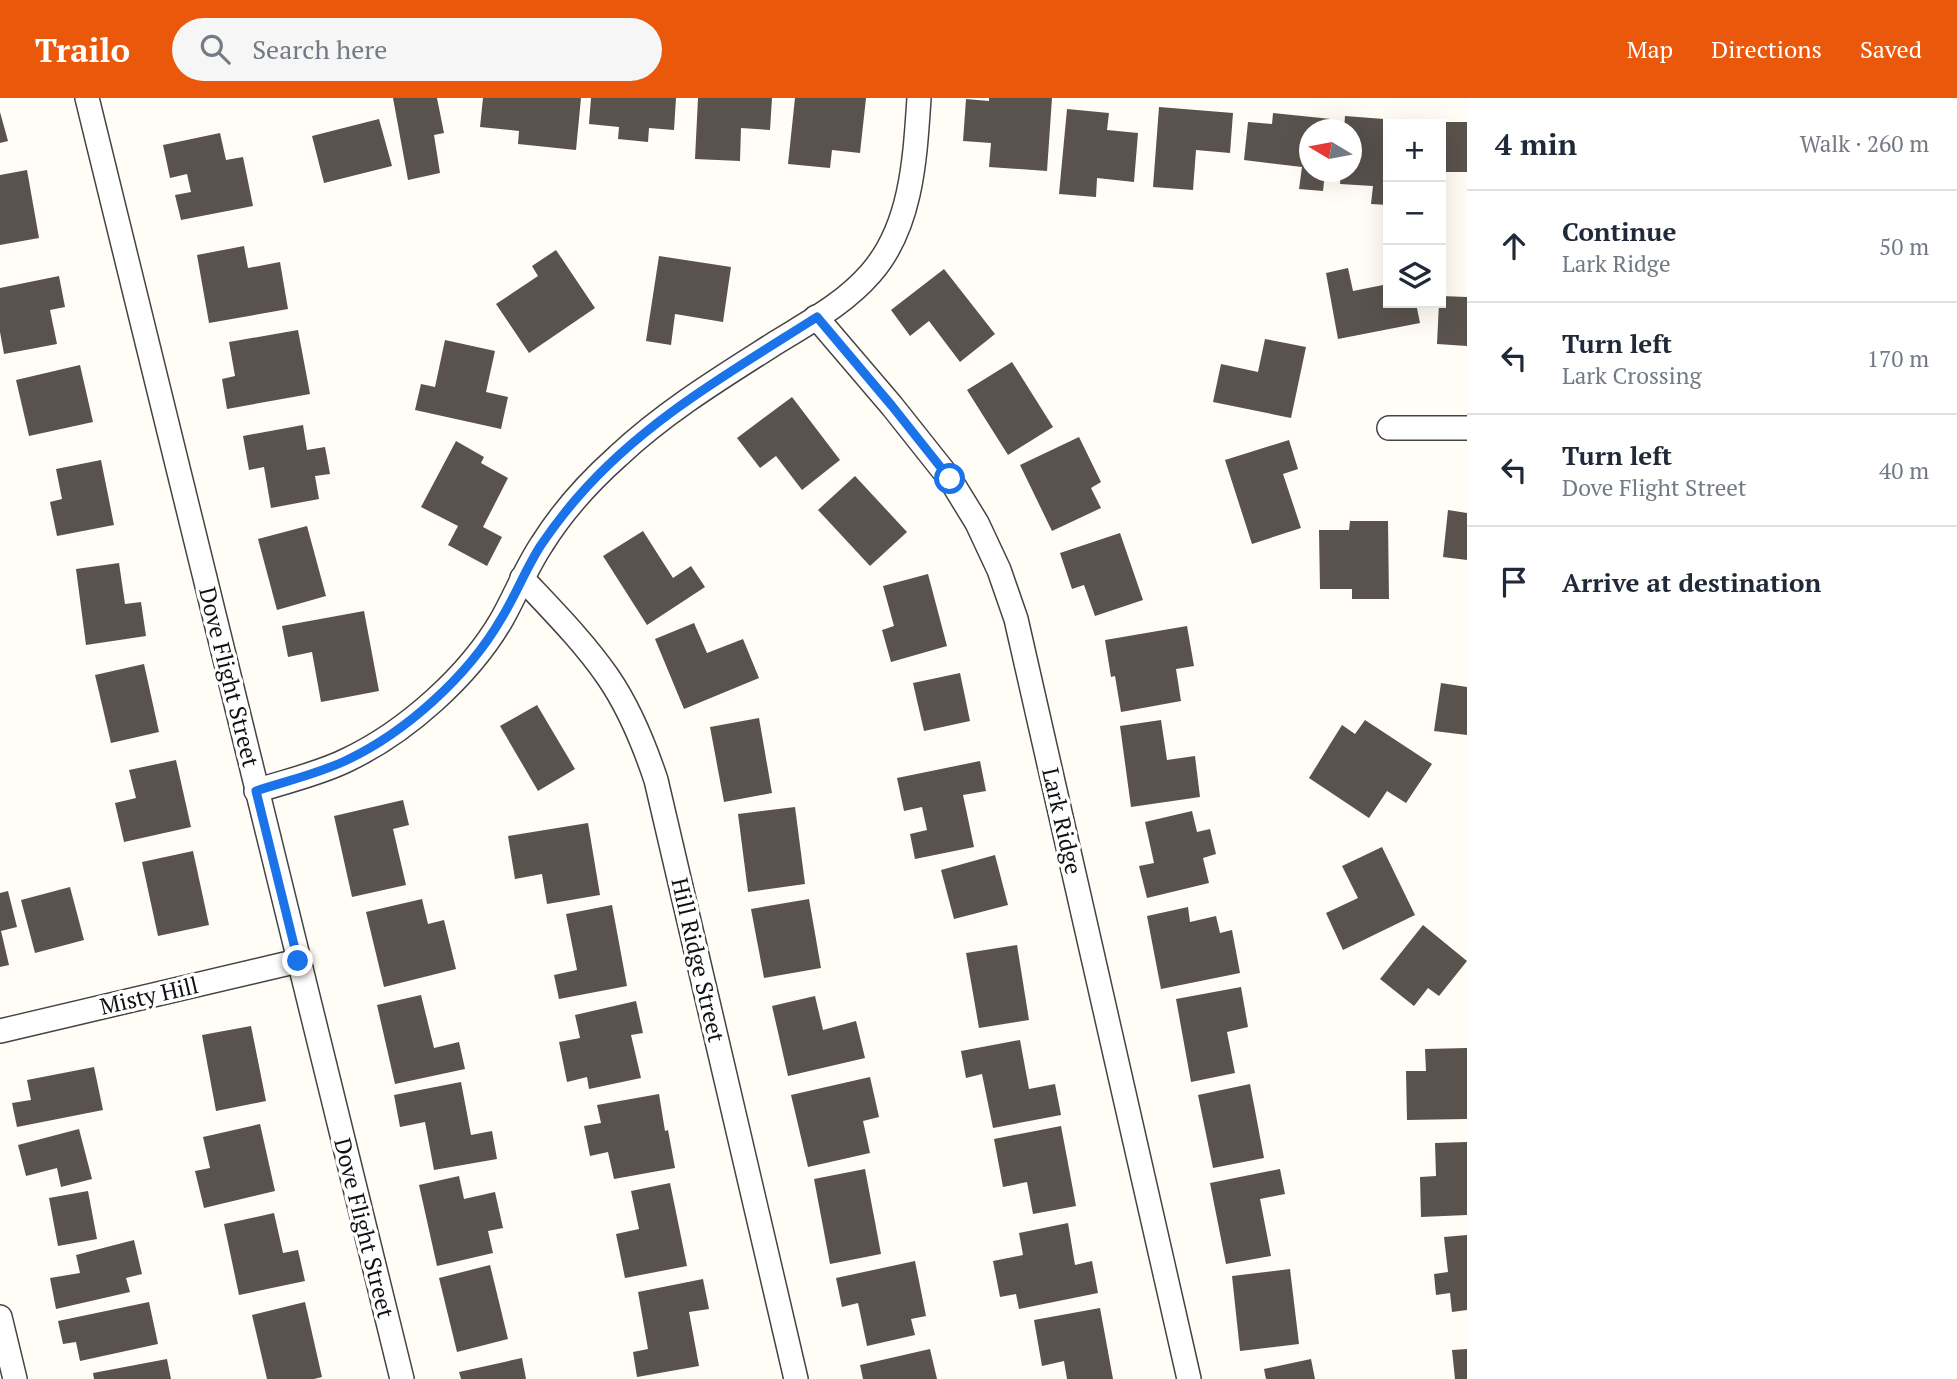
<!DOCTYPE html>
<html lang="en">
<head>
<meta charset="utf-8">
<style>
  body { margin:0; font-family:"PT Serif",serif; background:#f6f6f7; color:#1f2937 }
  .controls { position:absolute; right:21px; top:21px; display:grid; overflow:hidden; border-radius:0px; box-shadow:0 7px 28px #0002 }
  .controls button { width:63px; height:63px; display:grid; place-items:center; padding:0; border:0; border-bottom:2px solid #e0e1e3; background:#fff; color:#1f2937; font:35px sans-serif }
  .compass { position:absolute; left:1299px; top:21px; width:63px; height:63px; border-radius:50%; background:#fff; box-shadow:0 7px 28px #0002; rotate:280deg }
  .stop { position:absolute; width:21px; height:21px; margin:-16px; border:5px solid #1a73e8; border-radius:50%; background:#fff }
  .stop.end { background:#1a73e8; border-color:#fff; box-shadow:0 2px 7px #0008 }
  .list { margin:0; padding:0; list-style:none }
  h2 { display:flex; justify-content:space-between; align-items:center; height:91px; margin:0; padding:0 28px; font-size:30px }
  h2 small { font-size:23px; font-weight:400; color:#747a83 }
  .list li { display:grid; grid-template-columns:46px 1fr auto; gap:21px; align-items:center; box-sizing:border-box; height:112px; padding:0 28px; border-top:2px solid #e0e1e3 }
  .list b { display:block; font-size:26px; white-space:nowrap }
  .list p { margin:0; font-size:23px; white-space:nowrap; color:#747a83 }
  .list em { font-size:23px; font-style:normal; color:#747a83 }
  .icon { flex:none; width:38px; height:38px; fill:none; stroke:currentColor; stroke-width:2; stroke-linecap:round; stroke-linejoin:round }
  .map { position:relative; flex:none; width:1467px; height:1281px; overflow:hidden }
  header { display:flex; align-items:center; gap:42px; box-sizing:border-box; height:98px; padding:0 35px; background:#ea580c; color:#fff }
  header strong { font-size:33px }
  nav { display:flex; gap:38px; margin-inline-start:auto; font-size:24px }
  .search { width:490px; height:63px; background:#f6f6f7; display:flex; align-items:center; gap:18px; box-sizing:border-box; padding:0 24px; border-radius:38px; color:#747a83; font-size:26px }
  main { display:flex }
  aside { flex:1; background:#fff }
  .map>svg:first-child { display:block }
  .building { fill:#5a524d }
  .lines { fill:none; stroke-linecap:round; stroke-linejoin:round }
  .minor-casing { stroke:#444; stroke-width:26 }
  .minor { stroke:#fff; stroke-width:23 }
  .route { stroke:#1a73e8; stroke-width:9 }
  .labels { text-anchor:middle; stroke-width:7; stroke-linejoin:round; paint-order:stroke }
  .street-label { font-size:23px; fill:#111; stroke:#fff }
</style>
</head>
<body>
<header>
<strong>Trailo</strong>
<div class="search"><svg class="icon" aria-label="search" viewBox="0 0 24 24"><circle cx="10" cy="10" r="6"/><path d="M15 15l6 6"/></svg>Search here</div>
<nav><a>Map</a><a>Directions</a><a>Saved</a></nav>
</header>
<main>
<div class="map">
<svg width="1467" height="1281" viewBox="0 0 1467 1281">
  <rect width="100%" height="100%" fill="#fffdf5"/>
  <g class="building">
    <polygon points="393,0 437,0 444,35 434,37 440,75 408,82"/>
    <polygon points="483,0 581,0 576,52 518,46 519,33 480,29"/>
    <polygon points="591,0 676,0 674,32 649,30 648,44 618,41 619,29 589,26"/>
    <polygon points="698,0 772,0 770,32 741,30 740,63 695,61"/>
    <polygon points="795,0 866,0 860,55 832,52 830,70 788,66"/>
    <polygon points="989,0 1052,0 1047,73 989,69 991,45 963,43 966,1 989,3"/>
    <polygon points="1159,9 1233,15 1230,55 1196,52 1193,92 1153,89"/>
    <polygon points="1067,11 1109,15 1107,32 1138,35 1134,84 1097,80 1096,99 1059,96"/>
    <polygon points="0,14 8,43 0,45"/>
    <polygon points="1273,15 1331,21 1330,32 1310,32 1310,74 1325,74 1323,93 1299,91 1302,69 1244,62 1248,24 1272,26"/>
    <polygon points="1345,18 1384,21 1384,38 1388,38 1388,107 1371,106 1373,88 1340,86 1341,74 1352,74 1352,32 1344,32"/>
    <polygon points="379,21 392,68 324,85 312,38"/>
    <rect x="1441" y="24" width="26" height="50"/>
    <polygon points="220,35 226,62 243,59 253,108 181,122 175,97 191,94 187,76 170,80 163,47"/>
    <polygon points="27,72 39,140 0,147 0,77"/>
    <polygon points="244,148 248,170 280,164 288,211 209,225 197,157"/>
    <polygon points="556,152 595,210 529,255 496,206 538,178 532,168"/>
    <polygon points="659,158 731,169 723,224 675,216 671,247 646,243"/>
    <polygon points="1348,170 1353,193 1388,186 1388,205 1416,205 1420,225 1338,241 1326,175"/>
    <polygon points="944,171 995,236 960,264 929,223 910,238 891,212"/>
    <polygon points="59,178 65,209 50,212 57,246 4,256 0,234 0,190"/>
    <polygon points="1441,198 1467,199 1467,248 1437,246 1439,205 1441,205"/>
    <polygon points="298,232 310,296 227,311 222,281 235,278 229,244"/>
    <polygon points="1265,241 1306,249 1291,320 1213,304 1221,266 1258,274"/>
    <polygon points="445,242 495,253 486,294 508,299 501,331 415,312 421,286 435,289"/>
    <polygon points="1012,264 1053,329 1008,357 967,292"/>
    <polygon points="80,267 93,324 29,338 16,282"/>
    <polygon points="792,299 840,362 802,392 776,358 760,370 737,340"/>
    <polygon points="303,327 307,352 325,349 330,376 315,378 319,401 271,410 264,369 249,372 243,338"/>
    <polygon points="1079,339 1101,384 1091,390 1101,410 1052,433 1020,367"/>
    <polygon points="1289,342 1298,371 1283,376 1301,430 1252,446 1225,362"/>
    <polygon points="456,343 484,359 481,365 508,380 483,429 502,439 487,468 448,447 458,428 421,409"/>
    <polygon points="101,362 114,427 57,438 50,404 62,401 56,371"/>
    <polygon points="855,378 907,434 870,468 818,412"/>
    <polygon points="1448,412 1467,415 1467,462 1443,459"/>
    <polygon points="1350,423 1388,423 1389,501 1352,501 1352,491 1320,491 1319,432 1349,432"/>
    <polygon points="307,428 326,498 277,512 258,441"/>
    <polygon points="643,433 673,480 691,468 705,489 647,527 603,458"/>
    <polygon points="1120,435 1143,502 1095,518 1084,487 1072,491 1060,455"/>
    <polygon points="119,465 125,506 141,504 146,538 86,547 76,471"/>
    <polygon points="928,476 947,548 891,564 882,532 894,528 883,488"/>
    <polygon points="364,513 379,593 321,604 312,554 288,559 282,528"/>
    <polygon points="694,525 707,555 743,541 759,580 684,611 655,541"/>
    <polygon points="1187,528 1194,568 1176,571 1181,603 1121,614 1115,578 1111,579 1105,542"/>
    <polygon points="144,566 159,634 111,645 95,577"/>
    <polygon points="960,575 970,623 924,633 913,585"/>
    <polygon points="1441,585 1467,589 1467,637 1434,633"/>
    <polygon points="537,607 575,671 538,693 500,628"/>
    <polygon points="759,620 772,695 724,704 710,629"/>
    <polygon points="1161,622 1167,662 1195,658 1200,699 1131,709 1120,628"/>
    <polygon points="1365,622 1432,666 1406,705 1387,693 1369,720 1309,680 1342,627 1355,636"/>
    <polygon points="176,662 191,729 124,744 115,705 136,700 129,672"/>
    <polygon points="980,663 986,693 963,697 974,749 915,761 910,736 927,732 922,709 904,713 897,680"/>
    <polygon points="403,702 409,727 393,731 406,787 352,799 334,718"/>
    <polygon points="795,709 805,786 748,794 738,716"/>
    <polygon points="1192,713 1197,734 1210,731 1216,756 1203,760 1209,785 1147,800 1139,768 1154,765 1145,724"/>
    <polygon points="588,725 600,797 547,806 542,776 515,781 508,738"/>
    <polygon points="1382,749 1415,817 1343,852 1326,815 1358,800 1342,768"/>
    <polygon points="193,753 209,827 158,838 142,764"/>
    <polygon points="995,757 1008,807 954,821 941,772"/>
    <polygon points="70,789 84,842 35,855 21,802"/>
    <polygon points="8,793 17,829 1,833 9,867 0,869 0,795"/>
    <polygon points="422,801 428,826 444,822 456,871 384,889 366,814"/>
    <polygon points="809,801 821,870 764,880 751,811"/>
    <polygon points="612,807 627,888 559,901 554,877 577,872 566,816"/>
    <polygon points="1188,809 1190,824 1216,818 1220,835 1232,832 1240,875 1161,891 1147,818"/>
    <polygon points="1423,827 1467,863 1439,898 1428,890 1414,908 1380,881"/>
    <polygon points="1017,847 1029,922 979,930 966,855"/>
    <polygon points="1241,889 1248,929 1227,934 1235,975 1191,984 1176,901"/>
    <polygon points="421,897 434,950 459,944 465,971 395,986 377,907"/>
    <polygon points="815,898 823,932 856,923 865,960 788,978 772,908"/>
    <polygon points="636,903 643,935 631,937 641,980 589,991 587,979 567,984 559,944 580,940 575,917"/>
    <polygon points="251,928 266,1003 216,1013 202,937"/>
    <polygon points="1020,942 1029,991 1055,986 1061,1017 993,1030 982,976 966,980 961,953"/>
    <polygon points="1467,950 1467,1021 1407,1022 1406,973 1426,973 1425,951"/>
    <polygon points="94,969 103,1012 17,1029 12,1005 31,1002 27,982"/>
    <polygon points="870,979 879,1019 863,1023 870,1055 808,1069 791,997"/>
    <polygon points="461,984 471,1037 492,1033 497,1061 434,1072 425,1024 400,1029 394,997"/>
    <polygon points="1250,986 1264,1060 1213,1070 1198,997"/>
    <polygon points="659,996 665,1033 668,1032 675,1070 614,1081 608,1054 590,1058 584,1028 601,1025 597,1007"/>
    <polygon points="260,1026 275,1093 204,1110 195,1073 210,1070 203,1039"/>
    <polygon points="1061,1028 1076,1108 1033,1116 1027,1084 1003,1089 994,1041"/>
    <polygon points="79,1031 92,1081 61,1089 57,1070 26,1078 18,1047"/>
    <polygon points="1467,1044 1467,1117 1421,1119 1420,1079 1436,1078 1435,1045"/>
    <polygon points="865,1071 881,1156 830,1166 814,1081"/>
    <polygon points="1280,1071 1285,1096 1260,1101 1271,1158 1226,1166 1210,1085"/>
    <polygon points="459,1078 464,1101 495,1094 503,1130 488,1133 493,1155 437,1168 419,1087"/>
    <polygon points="670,1085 687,1168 625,1180 616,1136 639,1131 631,1093"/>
    <polygon points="88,1093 97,1141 58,1148 49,1100"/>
    <polygon points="274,1115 283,1155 298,1152 305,1183 239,1197 224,1126"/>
    <polygon points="1068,1125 1075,1167 1092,1163 1098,1195 1019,1211 1016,1196 1000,1199 993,1163 1023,1157 1019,1135"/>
    <polygon points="1467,1137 1467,1212 1452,1214 1450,1195 1436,1197 1434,1176 1448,1174 1444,1139"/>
    <polygon points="134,1142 142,1176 126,1180 130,1194 56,1211 50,1180 80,1175 76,1157"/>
    <polygon points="915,1163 926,1218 911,1221 915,1237 867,1248 858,1205 842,1209 836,1180"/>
    <polygon points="490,1167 508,1241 457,1254 439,1180"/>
    <polygon points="1290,1171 1299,1246 1240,1253 1232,1178"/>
    <polygon points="703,1181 709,1211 689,1214 699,1268 637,1279 633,1254 648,1251 638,1194"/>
    <polygon points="149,1204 158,1246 80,1263 76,1244 63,1246 58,1223"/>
    <polygon points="305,1204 322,1279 314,1281 267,1281 252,1217"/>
    <polygon points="1100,1210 1113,1281 1067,1281 1064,1263 1042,1268 1034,1222"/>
    <polygon points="930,1251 937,1281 863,1281 860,1267"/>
    <polygon points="1467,1251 1467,1281 1455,1281 1452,1252"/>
    <polygon points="522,1260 526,1281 461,1281 459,1274"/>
    <polygon points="167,1261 171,1281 94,1281 93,1275"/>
    <polygon points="1311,1261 1315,1281 1266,1281 1264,1271"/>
  </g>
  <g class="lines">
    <g class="minor-casing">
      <g id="minor">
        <polyline points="87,0 402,1281"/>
        <polyline points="816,219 892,308 950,381 977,425 999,472 1016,521 1189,1281"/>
        <polyline points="1389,330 1467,330"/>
        <path d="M522,480C552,512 583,543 608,579C630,611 644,646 656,682L796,1281"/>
        <path d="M256,693C286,683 319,676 347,662C406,634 469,578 502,521C516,496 526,470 542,446C562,414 590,383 618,358C666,313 722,279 777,244C811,223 844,206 871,175C912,128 915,60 919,0"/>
        <polyline points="0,933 298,863"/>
        <polyline points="0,1219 15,1281"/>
      </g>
    </g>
    <use href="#minor" class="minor"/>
  </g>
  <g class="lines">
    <path class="route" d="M298,863L256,693C286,683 318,676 347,662C406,634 468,578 501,521C516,497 526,470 541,447C552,431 564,415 577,400C643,323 732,273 817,219L892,308L950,381"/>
  </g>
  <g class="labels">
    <g class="street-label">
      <text transform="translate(229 579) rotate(76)" y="8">Dove Flight Street</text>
      <text transform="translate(1062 723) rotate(77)" y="8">Lark Ridge</text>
      <text transform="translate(698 862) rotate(77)" y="8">Hill Ridge Street</text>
      <text transform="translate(149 898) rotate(-13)" y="8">Misty Hill</text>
      <text transform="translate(364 1130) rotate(76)" y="8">Dove Flight Street</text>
    </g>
  </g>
</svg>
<div class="controls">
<button>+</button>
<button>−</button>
<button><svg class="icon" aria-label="layers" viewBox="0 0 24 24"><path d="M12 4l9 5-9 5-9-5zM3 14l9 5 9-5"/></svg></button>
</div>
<svg class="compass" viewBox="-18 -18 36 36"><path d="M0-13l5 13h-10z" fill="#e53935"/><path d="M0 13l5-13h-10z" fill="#747a83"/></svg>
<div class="stop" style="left:950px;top:381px"></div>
<div class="stop end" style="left:298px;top:863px"></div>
</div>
<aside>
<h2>4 min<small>Walk · 260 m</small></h2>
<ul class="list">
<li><svg class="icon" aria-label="ahead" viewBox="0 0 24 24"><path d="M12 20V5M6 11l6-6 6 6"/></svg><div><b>Continue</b><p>Lark Ridge</p></div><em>50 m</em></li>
<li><svg class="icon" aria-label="left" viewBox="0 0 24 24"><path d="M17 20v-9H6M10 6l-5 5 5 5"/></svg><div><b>Turn left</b><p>Lark Crossing</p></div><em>170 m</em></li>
<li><svg class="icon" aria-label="left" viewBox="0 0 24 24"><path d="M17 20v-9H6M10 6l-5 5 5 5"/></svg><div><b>Turn left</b><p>Dove Flight Street</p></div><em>40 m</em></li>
<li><svg class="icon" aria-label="arrive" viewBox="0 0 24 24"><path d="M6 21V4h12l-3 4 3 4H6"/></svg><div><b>Arrive at destination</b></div></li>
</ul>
</aside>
</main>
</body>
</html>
